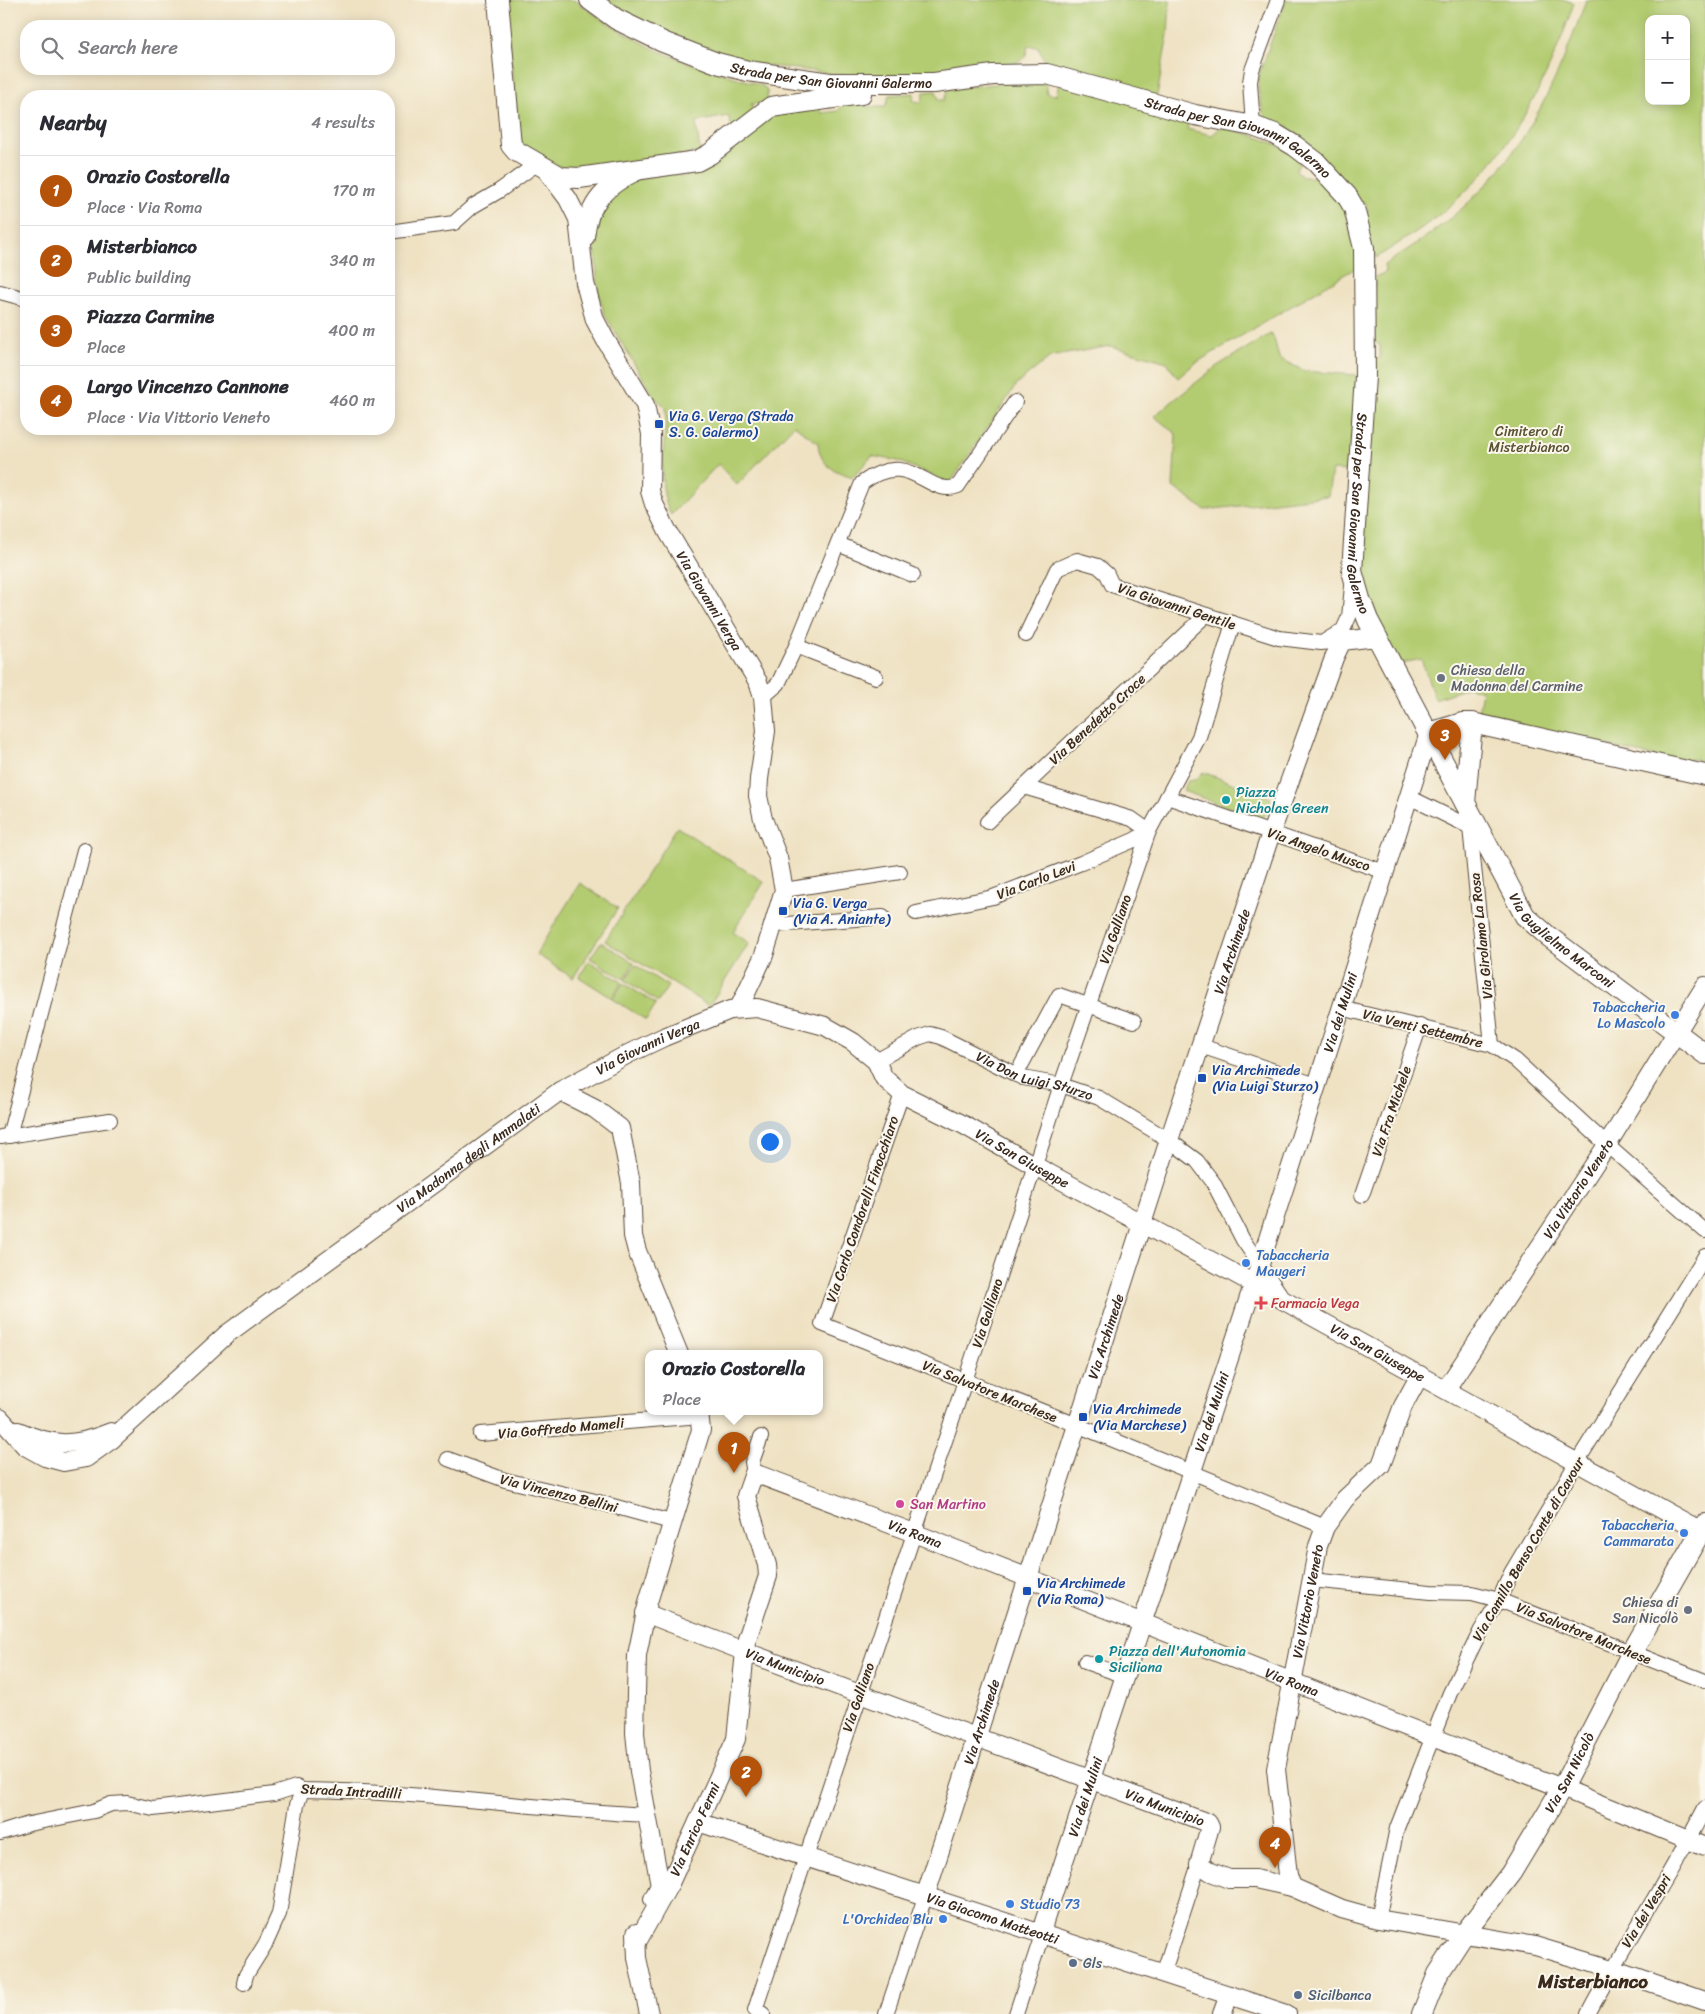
<!DOCTYPE html>
<html lang="en">
<head>
<meta charset="utf-8">
<style>
  body { margin:0; font-family:Sriracha,sans-serif; background:#f2f2f3; color:#2b2b33 }
  .controls { position:absolute; right:15px; top:15px; display:grid; overflow:hidden; border-radius:10px; box-shadow:0 2px 12px #0003 }
  .controls button { width:45px; height:45px; display:grid; place-items:center; padding:0; border:0; border-bottom:1px solid #e1e1e2; background:#fff; color:#2b2b33; font:25px sans-serif }
  .you { position:absolute; left:769px; top:1141px; width:18px; height:18px; margin:-12px; border:4px solid #fff; border-radius:50%; background:#1a73e8; box-shadow:0 0 0 8px #1a73e833 }
  .badge { display:grid; place-items:center; width:32px; height:32px; border-radius:50%; background:#b45309; color:#fff; font-size:16px; font-weight:700 }
  .pin { position:absolute; translate:-50% -41px; filter:drop-shadow(0 1px 2px #0008) }
  .pin::after { content:''; position:absolute; top:26px; width:18px; height:15px; background:inherit; clip-path:polygon(0 0,100% 0,50% 100%) }
  .popup { position:absolute; left:645px; top:1350px; width:178px; height:65px; box-sizing:border-box; display:grid; place-content:center; border-radius:10px; background:#fff; filter:drop-shadow(0 1px 4px #0005); font-size:16px; white-space:nowrap; color:#7c7c81 }
  .popup b { font-size:19px; color:#2b2b33 }
  .popup::after { content:''; position:absolute; left:50%; top:100%; margin-left:-10px; border:10px solid transparent; border-top-color:#fff }
  .list { margin:0; padding:0; list-style:none }
  h2 { display:flex; justify-content:space-between; align-items:center; height:65px; margin:0; padding:0 20px; font-size:21px }
  h2 small { font-size:16px; font-weight:400; color:#7c7c81 }
  .list li { display:grid; grid-template-columns:32px 1fr auto; gap:15px; align-items:center; box-sizing:border-box; height:70px; padding:0 20px; border-top:1px solid #e1e1e2 }
  .list b { display:block; font-size:19px; white-space:nowrap }
  .list p { margin:0; font-size:16px; white-space:nowrap; color:#7c7c81 }
  .list em { font-size:16px; font-style:normal; color:#7c7c81 }
  .icon { flex:none; width:28px; height:28px; fill:none; stroke:currentColor; stroke-width:2; stroke-linecap:round; stroke-linejoin:round }
  .map { position:relative; flex:none; width:1705px; height:2014px; overflow:hidden }
  .search { position:absolute; background:#fff; box-shadow:0 2px 12px #0003; left:20px; top:20px; width:375px; height:55px; display:flex; align-items:center; gap:12px; box-sizing:border-box; padding:0 18px; border-radius:20px; color:#7c7c81; font-size:19px }
  .panel { position:absolute; background:#fff; box-shadow:0 2px 12px #0003; left:20px; top:90px; width:375px; height:345px; border-radius:20px }
  .map>svg:first-child { display:block }
  .green { fill:#b3cc71; stroke:#777b48; fill-rule:evenodd }
  .lines { fill:none; stroke-linecap:round; stroke-linejoin:round }
  .minor-casing { stroke:#564637; stroke-width:16 }
  .tertiary-casing { stroke:#564637; stroke-width:20 }
  .secondary-casing { stroke:#564637; stroke-width:22 }
  .minor { stroke:#fff; stroke-width:14 }
  .tertiary { stroke:#fff; stroke-width:18 }
  .secondary { stroke:#fff; stroke-width:20 }
  .transit-dot { fill:#1a4fb4; stroke:#fbf7ec; stroke-width:2 }
  .worship-dot { fill:#6b7280; stroke:#fbf7ec; stroke-width:2 }
  .culture-dot { fill:#0f9aa8; stroke:#fbf7ec; stroke-width:2 }
  .shop-dot { fill:#3f7fe0; stroke:#fbf7ec; stroke-width:2 }
  .health-dot { fill:#e0444e; stroke:#fbf7ec; stroke-width:2 }
  .hotel-dot { fill:#d1479c; stroke:#fbf7ec; stroke-width:2 }
  .service-dot { fill:#5c6f8a; stroke:#fbf7ec; stroke-width:2 }
  .labels { text-anchor:middle; stroke-width:4; stroke-linejoin:round; paint-order:stroke }
  .street-label { font-size:14px; fill:#3b2a1e; stroke:#fbf7ec }
  .transit-label { font-size:14px; fill:#164399; stroke:#fbf7ec; text-anchor:start }
  .park-label { font-size:14px; fill:#595233; stroke:#fbf7ec }
  .worship-label { font-size:14px; fill:#5b616d; stroke:#fbf7ec; text-anchor:start }
  .culture-label { font-size:14px; fill:#0d838f; stroke:#fbf7ec; text-anchor:start }
  .shop-label { font-size:14px; fill:#366cbe; stroke:#fbf7ec; text-anchor:end }
  .health-label { font-size:14px; fill:#be3a42; stroke:#fbf7ec; text-anchor:start }
  .hotel-label { font-size:14px; fill:#b23c85; stroke:#fbf7ec; text-anchor:start }
  .service-label { font-size:14px; fill:#4e5e75; stroke:#fbf7ec; text-anchor:start }
  .district-label { font-size:19px; font-weight:bold; fill:#3b2a1e; stroke:#fbf7ec }
</style>
</head>
<body>
<div class="map">
<svg width="1705" height="2014" viewBox="0 0 1705 2014">
  <rect width="100%" height="100%" fill="#fbf7ec"/>
  <filter id="ink" filterUnits="userSpaceOnUse"><feTurbulence type="fractalNoise" baseFrequency=".02" numOctaves="2"/><feDisplacementMap in="SourceGraphic" scale="10" xChannelSelector="R" yChannelSelector="G"/><feConvolveMatrix kernelMatrix="1 2 1 2 8 2 1 2 1" color-interpolation-filters="sRGB"/></filter>
  <filter id="wash" filterUnits="userSpaceOnUse"><feTurbulence type="fractalNoise" baseFrequency=".0096" numOctaves="4" result="noise"/><feDisplacementMap in="SourceGraphic" scale="20" xChannelSelector="R" yChannelSelector="G"/><feGaussianBlur stdDeviation="1.12" result="paint"/><feColorMatrix in="noise" values="0 0 0 0 0 0 0 0 0 0 0 0 0 0 0 0 0 1.4 0 .05"/><feComposite in="paint" operator="in"/></filter>
  <g filter="url(#wash)">
    <rect width="100%" height="100%" fill="#efe2c3"/>
    <g class="green">
      <polygon points="506,0 574,0 604,21 654,49 689,63 763,86 767,91 768,103 751,104 754,113 733,130 728,116 696,122 700,152 570,173 518,142"/>
      <path d="M606,0H1170L1168,34L1157,96L1047,65L1038,47L1028,46C1026,61 1022,61 1008,65L893,76L862,77L754,64L693,46L635,17Z"/>
      <path d="M1286,0H1566L1574,3C1546,86 1509,159 1439,215C1419,231 1397,244 1376,258L1370,246L1365,214L1368,210L1364,202L1357,201L1287,135L1288,126L1271,121H1265L1258,89L1259,75Z"/>
      <path d="M1586,0H1705V767L1700,766L1697,759H1690L1685,763L1477,718L1482,691L1469,687L1435,699L1421,659L1399,664L1368,605L1360,577L1373,360L1380,358V345L1374,342L1372,285H1376L1375,277L1386,272L1384,265C1421,241 1458,216 1488,183C1536,130 1563,66 1586,0ZM1649,19H1686V101H1649Z"/>
      <path d="M1032,80L1045,82L1047,94L1056,95L1059,83L1190,119L1187,129L1212,135L1221,127C1250,134 1278,142 1302,159L1296,170L1302,177H1318L1344,207L1359,266L1194,364L1178,378L1167,362L1110,346L1050,357L1017,384L950,483L898,461L872,456L853,477C834,471 820,466 818,443L794,425L737,485L718,464L671,515C654,481 667,444 666,407L654,397L605,315L599,296L597,276L594,225L597,213L622,183L676,170L681,177L688,176L690,169L694,174H698V166L742,140L746,143L752,136L750,132L768,116L819,105L821,113L838,111L847,100L862,99L867,107H886L889,95L914,93L913,101L922,102L924,92L936,91L939,100H944L948,89Z"/>
      <polygon points="1270,334 1274,338 1279,358 1304,371 1356,375 1350,471 1332,470 1328,496 1205,510 1173,487 1176,434 1154,416 1217,366"/>
      <polygon points="1203,772 1271,798 1263,820 1183,791 1188,781 1195,780"/>
      <polygon points="677,827 764,882 733,932 749,943 709,1006 605,941"/>
      <polygon points="580,883 618,908 573,978 536,954"/>
      <polygon points="601,942 634,963 624,979 590,958"/>
      <polygon points="589,961 622,982 612,998 579,977"/>
      <polygon points="635,965 668,986 658,1002 625,980"/>
      <polygon points="623,983 656,1004 646,1020 613,999"/>
    </g>
  </g>
  <g filter="url(#ink)">
    <g class="lines">
      <g class="minor-casing">
        <g id="minor">
          <polyline points="1253,126 1250,82 1252,70 1278,0"/>
          <polyline points="389,232 454,223 473,206 499,191 538,163"/>
          <polyline points="0,292 26,299"/>
          <polyline points="838,544 913,575"/>
          <polyline points="1026,635 1057,569 1077,560 1098,566 1107,574 1112,585 1279,638 1321,643 1342,641"/>
          <polyline points="1325,641 1343,630 1349,617 1352,586"/>
          <polyline points="796,646 876,677"/>
          <path d="M763,697L778,684L796,646L862,483C911,446 928,499 958,486L1015,402"/>
          <polyline points="1167,797 1385,872"/>
          <polyline points="1409,797 1470,827 1473,819"/>
          <polyline points="987,822 1206,615"/>
          <polyline points="1470,827 1492,1045"/>
          <polyline points="784,890 900,872"/>
          <polyline points="916,913 993,897 1081,863 1134,840 1149,831 1132,819 1024,787"/>
          <polyline points="774,925 883,917"/>
          <polyline points="1341,1008 1492,1045 1515,1060 1607,1145 1705,1231"/>
          <polyline points="1201,1046 1316,1085"/>
          <path id="s1" d="M876,1061L918,1038L930,1034L941,1037L1023,1078L1061,1085L1099,1098L1169,1140L1197,1161L1213,1182L1243,1240L1285,1301"/>
          <polyline points="1016,1075 1059,995 1134,1021"/>
          <polyline points="902,1094 822,1324 1077,1425 1325,1527"/>
          <polyline points="9,1136 84,850"/>
          <polyline points="1,1137 110,1120"/>
          <polyline points="1362,1195 1420,1026"/>
          <polyline points="480,1434 701,1416"/>
          <polyline points="448,1459 505,1480 591,1500 671,1522"/>
          <polyline points="754,1473 752,1462 761,1437"/>
          <polyline points="1311,1580 1430,1592 1472,1593 1499,1600 1705,1681"/>
          <polyline points="1085,1662 1125,1676"/>
          <path d="M0,1833L29,1824L94,1811L111,1804L127,1803L153,1809L274,1794L296,1787L302,1790C418,1791 532,1809 647,1815"/>
          <polyline points="1378,1919 1397,1828 1450,1693 1481,1630 1499,1600 1511,1573 1577,1462 1705,1256"/>
          <polyline points="1163,1974 1199,1864"/>
          <polyline points="244,1983 246,1975 266,1943 279,1914 297,1805 302,1790"/>
          <polyline points="763,2014 755,2010 965,1381 1061,1085 1149,831 1199,737 1233,623"/>
          <polyline points="886,2014 925,1897"/>
          <polyline points="1016,2014 1042,1935"/>
          <path d="M1588,2014C1625,1944 1669,1878 1705,1808"/>
        </g>
      </g>
      <g class="tertiary-casing">
        <g id="tertiary">
          <path id="s2" d="M545,168L568,199L578,219L585,283L595,320L605,339L645,405L651,434L650,491L654,504L668,532L758,682L763,697L766,731L759,779L758,796L763,819L778,858L784,890L764,955L739,1008"/>
          <path d="M585,237C588,202 607,185 637,171"/>
          <polyline points="560,1091 595,1109 620,1128 631,1183 633,1236 637,1251 679,1354"/>
          <path id="s3" d="M1446,1389L1607,1145L1705,986"/>
          <path id="s4" d="M0,1418L25,1446L45,1457L64,1462L86,1458L111,1440L227,1334L560,1091L628,1054L664,1037L730,1010L757,1008L825,1026L853,1042L876,1061L884,1078L902,1094L964,1125L1035,1166L1243,1278L1701,1531"/>
          <path d="M18,1431C54,1447 74,1447 111,1432"/>
          <path id="s5" d="M645,1613L746,1652L1208,1823L1210,1827L1199,1864L1211,1872L1229,1879H1255L1292,1887L1342,1909L1378,1919L1535,1946L1612,1969L1705,2001"/>
          <path id="s6" d="M698,1822L1287,2014"/>
          <path id="s7" d="M1292,1887L1288,1875L1276,1769L1318,1546L1325,1527L1345,1499L1381,1465L1403,1406L1420,1375"/>
          <path id="s8" d="M925,1897L1169,1140L1271,833L1334,658L1342,641L1376,637"/>
          <polyline points="653,1899 660,1885 639,1771 635,1733 637,1655 648,1602 701,1430 699,1412"/>
          <polyline points="636,1933 637,1958 649,2014"/>
          <path id="s9" d="M1042,1935L1044,1922L1260,1264L1429,733"/>
          <path id="s10" d="M636,1944L670,1883L736,1739L746,1642L768,1576L767,1565L746,1496L754,1473L914,1533L1562,1788L1705,1847"/>
          <polyline points="1222,2014 1229,1995"/>
        </g>
      </g>
      <g class="secondary-casing">
        <g id="secondary">
          <polyline points="498,0 511,145 516,151 561,177 579,178 697,161 710,154 771,107 861,94"/>
          <path id="s11" d="M590,0L616,19L663,42L717,63L748,71L830,83H934L993,75L1047,74L1195,115L1253,126L1275,134L1295,146L1316,162L1347,196L1354,208L1364,248L1365,377L1352,571L1360,599L1368,620L1525,916L1548,936L1705,1054"/>
          <polyline points="1429,733 1462,723 1472,723 1705,775"/>
          <polyline points="1465,803 1472,723"/>
          <path id="s12" d="M1422,2014L1438,1974L1464,1934L1511,1873L1562,1788L1632,1652L1705,1524"/>
        </g>
      </g>
      <use href="#minor" class="minor"/>
      <use href="#tertiary" class="tertiary"/>
      <use href="#secondary" class="secondary"/>
    </g>
  </g>
  <g class="transit-dot">
    <rect x="654" y="419" width="10" height="10" rx="2.5"/>
    <rect x="778" y="906" width="10" height="10" rx="2.5"/>
    <rect x="1197" y="1073" width="10" height="10" rx="2.5"/>
    <rect x="1078" y="1412" width="10" height="10" rx="2.5"/>
    <rect x="1022" y="1586" width="10" height="10" rx="2.5"/>
  </g>
  <g class="worship-dot">
    <circle cx="1441" cy="678" r="5"/>
    <circle cx="1688" cy="1610" r="5"/>
  </g>
  <g class="culture-dot">
    <circle cx="1226" cy="800" r="5"/>
    <circle cx="1099" cy="1659" r="5"/>
  </g>
  <g class="shop-dot">
    <circle cx="1675" cy="1015" r="5"/>
    <circle cx="1246" cy="1263" r="5"/>
    <circle cx="1684" cy="1533" r="5"/>
    <circle cx="1010" cy="1904" r="5"/>
    <circle cx="943" cy="1919" r="5"/>
  </g>
  <path class="health-dot" d="M1258.5 1295.5h5v5h5v5h-5v5h-5v-5h-5v-5h5z"/>
  <circle class="hotel-dot" cx="900" cy="1504" r="5"/>
  <g class="service-dot">
    <circle cx="1073" cy="1963" r="5"/>
    <circle cx="1298" cy="1995" r="5"/>
  </g>
  <g class="labels">
    <g class="street-label">
      <text dy="5" stroke="none"><textPath href="#s11" startOffset="258">Strada per San Giovanni Galermo</textPath></text>
      <text dy="5" stroke="none"><textPath href="#s11" startOffset="678">Strada per San Giovanni Galermo</textPath></text>
      <text dy="5" stroke="none"><textPath href="#s11" startOffset="1128">Strada per San Giovanni Galermo</textPath></text>
      <text dy="5" stroke="none"><textPath href="#s2" startOffset="474">Via Giovanni Verga</textPath></text>
      <text transform="translate(1177 606) rotate(18)" y="5">Via Giovanni Gentile</text>
      <text transform="translate(1097 719) rotate(-43)" y="5">Via Benedetto Croce</text>
      <text transform="translate(1319 849) rotate(19)" y="5">Via Angelo Musco</text>
      <text transform="translate(1036 880) rotate(-21)" y="5">Via Carlo Levi</text>
      <text transform="translate(1115 929) rotate(-71)" y="5">Via Galliano</text>
      <text transform="translate(1481 936) rotate(-96)" y="5">Via Girolamo La Rosa</text>
      <text dy="5" stroke="none"><textPath href="#s11" startOffset="1615">Via Guglielmo Marconi</textPath></text>
      <text dy="5" stroke="none"><textPath href="#s8" startOffset="994">Via Archimede</textPath></text>
      <text dy="5" stroke="none"><textPath href="#s9" startOffset="970">Via dei Mulini</textPath></text>
      <text transform="translate(1423 1028) rotate(14)" y="5">Via Venti Settembre</text>
      <text dy="5" stroke="none"><textPath href="#s4" startOffset="801">Via Giovanni Verga</textPath></text>
      <text dy="5" stroke="none"><textPath href="#s1" startOffset="174">Via Don Luigi Sturzo</textPath></text>
      <text transform="translate(1391 1111) rotate(-71)" y="5">Via Fra Michele</text>
      <text dy="5" stroke="none"><textPath href="#s4" startOffset="1230">Via San Giuseppe</textPath></text>
      <text dy="5" stroke="none"><textPath href="#s4" startOffset="589">Via Madonna degli Ammalati</textPath></text>
      <text dy="5" stroke="none"><textPath href="#s3" startOffset="240">Via Vittorio Veneto</textPath></text>
      <text transform="translate(862 1209) rotate(-71)" y="5">Via Carlo Condorelli Finocchiaro</text>
      <text transform="translate(987 1313) rotate(-72)" y="5">Via Galliano</text>
      <text dy="5" stroke="none"><textPath href="#s8" startOffset="589">Via Archimede</textPath></text>
      <text dy="5" stroke="none"><textPath href="#s4" startOffset="1635">Via San Giuseppe</textPath></text>
      <text transform="translate(990 1391) rotate(22)" y="5">Via Salvatore Marchese</text>
      <text dy="5" stroke="none"><textPath href="#s9" startOffset="550">Via dei Mulini</textPath></text>
      <text transform="translate(561 1428) rotate(-5)" y="5">Via Goffredo Mameli</text>
      <text transform="translate(559 1493) rotate(14)" y="5">Via Vincenzo Bellini</text>
      <text dy="5" stroke="none"><textPath href="#s10" startOffset="675">Via Roma</textPath></text>
      <text transform="translate(1528 1549) rotate(-60)" y="5">Via Camillo Benso Conte di Cavour</text>
      <text dy="5" stroke="none"><textPath href="#s7" startOffset="290">Via Vittorio Veneto</textPath></text>
      <text transform="translate(1584 1633) rotate(22)" y="5">Via Salvatore Marchese</text>
      <text dy="5" stroke="none"><textPath href="#s5" startOffset="150">Via Municipio</textPath></text>
      <text dy="5" stroke="none"><textPath href="#s10" startOffset="1080">Via Roma</textPath></text>
      <text transform="translate(858 1697) rotate(-71)" y="5">Via Galliano</text>
      <text dy="5" stroke="none"><textPath href="#s8" startOffset="184">Via Archimede</textPath></text>
      <text dy="5" stroke="none"><textPath href="#s12" startOffset="284">Via San Nicolò</textPath></text>
      <text transform="translate(351 1791) rotate(3)" y="5">Strada Intradilli</text>
      <text dy="5" stroke="none"><textPath href="#s9" startOffset="145">Via dei Mulini</textPath></text>
      <text dy="5" stroke="none"><textPath href="#s5" startOffset="555">Via Municipio</textPath></text>
      <text dy="5" stroke="none"><textPath href="#s10" startOffset="129">Via Enrico Fermi</textPath></text>
      <text transform="translate(1646 1911) rotate(-59)" y="5">Via dei Vespri</text>
      <text dy="5" stroke="none"><textPath href="#s6" startOffset="310">Via Giacomo Matteotti</textPath></text>
    </g>
    <g class="transit-label">
      <text x="669" y="421">Via G. Verga (Strada<tspan x="669" dy="16">S. G. Galermo)</tspan></text>
      <text x="793" y="908">Via G. Verga<tspan x="793" dy="16">(Via A. Aniante)</tspan></text>
      <text x="1212" y="1075">Via Archimede<tspan x="1212" dy="16">(Via Luigi Sturzo)</tspan></text>
      <text x="1093" y="1414">Via Archimede<tspan x="1093" dy="16">(Via Marchese)</tspan></text>
      <text x="1037" y="1588">Via Archimede<tspan x="1037" dy="16">(Via Roma)</tspan></text>
    </g>
    <g class="park-label">
      <text x="1529" y="436">Cimitero di<tspan x="1529" dy="16">Misterbianco</tspan></text>
    </g>
    <g class="worship-label">
      <text x="1451" y="675">Chiesa della<tspan x="1451" dy="16">Madonna del Carmine</tspan></text>
      <text x="1678" y="1607" text-anchor="end">Chiesa di<tspan x="1678" dy="16">San Nicolò</tspan></text>
    </g>
    <g class="culture-label">
      <text x="1236" y="797">Piazza<tspan x="1236" dy="16">Nicholas Green</tspan></text>
      <text x="1109" y="1656">Piazza dell'Autonomia<tspan x="1109" dy="16">Siciliana</tspan></text>
    </g>
    <g class="shop-label">
      <text x="1665" y="1012">Tabaccheria<tspan x="1665" dy="16">Lo Mascolo</tspan></text>
      <text x="1256" y="1260" text-anchor="start">Tabaccheria<tspan x="1256" dy="16">Maugeri</tspan></text>
      <text x="1674" y="1530">Tabaccheria<tspan x="1674" dy="16">Cammarata</tspan></text>
      <text x="1020" y="1909" text-anchor="start">Studio 73</text>
      <text x="933" y="1924">L'Orchidea Blu</text>
    </g>
    <g class="health-label">
      <text x="1271" y="1308">Farmacia Vega</text>
    </g>
    <g class="hotel-label">
      <text x="910" y="1509">San Martino</text>
    </g>
    <g class="service-label">
      <text x="1083" y="1968">Gls</text>
      <text x="1308" y="2000">Sicilbanca</text>
    </g>
    <g class="district-label">
      <text x="1593" y="1988">Misterbianco</text>
    </g>
  </g>
</svg>
<div class="controls">
<button>+</button>
<button>−</button>
</div>
<div class="you"></div>
<div class="pin badge" style="left:734px;top:1473px">1</div>
<div class="popup"><b>Orazio Costorella</b>Place</div>
<div class="pin badge" style="left:746px;top:1797px">2</div>
<div class="pin badge" style="left:1445px;top:760px">3</div>
<div class="pin badge" style="left:1275px;top:1868px">4</div>
<div class="search"><svg class="icon" aria-label="search" viewBox="0 0 24 24"><circle cx="10" cy="10" r="6"/><path d="M15 15l6 6"/></svg>Search here</div>
<section class="panel">
<h2>Nearby<small>4 results</small></h2>
<ul class="list">
<li><span class="badge">1</span><div><b>Orazio Costorella</b><p>Place · Via Roma</p></div><em>170 m</em></li>
<li><span class="badge">2</span><div><b>Misterbianco</b><p>Public building</p></div><em>340 m</em></li>
<li><span class="badge">3</span><div><b>Piazza Carmine</b><p>Place</p></div><em>400 m</em></li>
<li><span class="badge">4</span><div><b>Largo Vincenzo Cannone</b><p>Place · Via Vittorio Veneto</p></div><em>460 m</em></li>
</ul>
</section>
</div>
</body>
</html>
